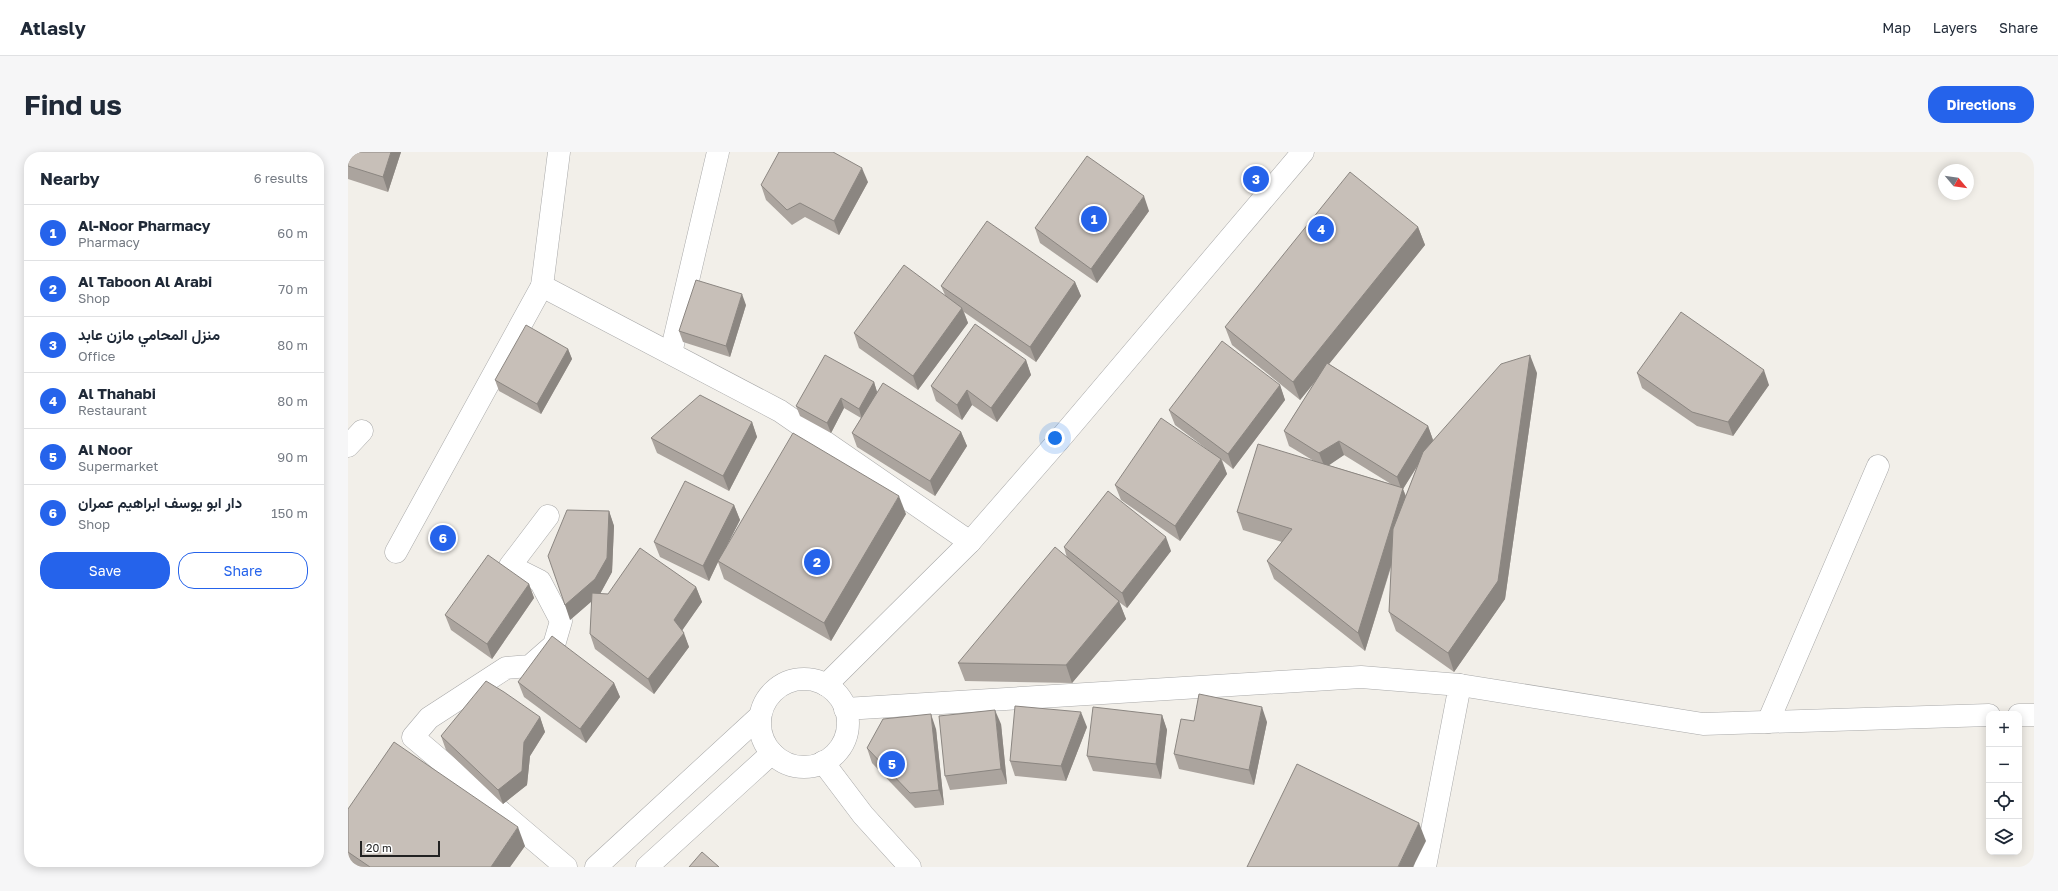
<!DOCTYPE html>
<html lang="en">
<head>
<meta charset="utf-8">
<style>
  body { margin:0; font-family:"Golos Text",Vazirmatn,sans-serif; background:#f6f6f7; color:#1f2937 }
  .controls { position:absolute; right:12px; bottom:12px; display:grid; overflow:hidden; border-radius:8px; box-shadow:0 2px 10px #0003 }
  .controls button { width:36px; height:36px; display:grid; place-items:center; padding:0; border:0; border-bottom:1px solid #e0e1e3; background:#fff; color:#1f2937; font:20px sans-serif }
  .compass { position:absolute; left:1590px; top:12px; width:36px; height:36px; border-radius:50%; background:#fff; box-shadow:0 2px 10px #0003; rotate:119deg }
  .scale { position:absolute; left:12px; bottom:10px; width:80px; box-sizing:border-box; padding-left:4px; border:2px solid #222; border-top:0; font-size:11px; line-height:14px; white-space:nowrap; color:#222; -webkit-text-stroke:3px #fff; paint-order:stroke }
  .you { position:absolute; left:707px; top:286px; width:14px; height:14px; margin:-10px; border:3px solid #fff; border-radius:50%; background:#1a73e8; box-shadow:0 0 0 6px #1a73e833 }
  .badge { display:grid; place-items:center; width:26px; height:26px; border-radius:50%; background:#2563eb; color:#fff; font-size:13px; font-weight:700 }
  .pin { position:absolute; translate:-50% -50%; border:2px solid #fff; box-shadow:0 1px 4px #0006 }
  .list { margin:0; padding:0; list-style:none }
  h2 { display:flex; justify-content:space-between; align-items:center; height:52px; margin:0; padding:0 16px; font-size:17px }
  h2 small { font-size:13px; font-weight:400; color:#747a83 }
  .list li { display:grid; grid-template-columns:26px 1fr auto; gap:12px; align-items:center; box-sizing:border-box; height:56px; padding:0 16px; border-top:1px solid #e0e1e3 }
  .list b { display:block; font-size:15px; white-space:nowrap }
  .list p { margin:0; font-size:13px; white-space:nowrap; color:#747a83 }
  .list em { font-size:13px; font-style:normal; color:#747a83 }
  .actions { display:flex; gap:8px; padding:12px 16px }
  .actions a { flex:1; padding:9px 0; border:1px solid #2563eb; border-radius:16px; text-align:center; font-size:14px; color:#2563eb }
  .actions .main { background:#2563eb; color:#fff }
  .icon { flex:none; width:22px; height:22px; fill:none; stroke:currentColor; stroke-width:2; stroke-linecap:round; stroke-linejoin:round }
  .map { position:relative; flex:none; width:1686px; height:715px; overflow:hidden; border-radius:16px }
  header { display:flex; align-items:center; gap:24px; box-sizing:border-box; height:56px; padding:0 20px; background:#fff; border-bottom:1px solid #e0e1e3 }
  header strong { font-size:19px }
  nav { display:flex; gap:22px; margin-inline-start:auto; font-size:14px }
  .intro { display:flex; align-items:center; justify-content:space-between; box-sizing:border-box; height:96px; padding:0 24px }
  h1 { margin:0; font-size:28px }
  .button { padding:10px 18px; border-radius:16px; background:#2563eb; color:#fff; font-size:14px; font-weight:700 }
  main { display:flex; gap:24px; padding:0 24px }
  aside { flex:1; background:#fff; border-radius:16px; box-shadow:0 2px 10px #0003 }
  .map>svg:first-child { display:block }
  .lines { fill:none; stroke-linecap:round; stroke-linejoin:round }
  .minor-casing { stroke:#a9a9a9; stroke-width:23 }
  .minor { stroke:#fff; stroke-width:22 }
  .wall { fill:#aba49e; fill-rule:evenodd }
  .shaded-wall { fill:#8b8681 }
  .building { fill:#c7bfb8; stroke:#8b8681 }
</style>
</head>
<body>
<header>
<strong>Atlasly</strong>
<nav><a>Map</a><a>Layers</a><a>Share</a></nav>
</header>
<div class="intro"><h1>Find us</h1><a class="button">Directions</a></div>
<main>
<aside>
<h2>Nearby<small>6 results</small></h2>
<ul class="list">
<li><span class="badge">1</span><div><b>Al-Noor Pharmacy</b><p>Pharmacy</p></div><em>60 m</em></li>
<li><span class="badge">2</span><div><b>Al Taboon Al Arabi</b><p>Shop</p></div><em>70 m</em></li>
<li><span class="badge">3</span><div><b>منزل المحامي مازن عابد</b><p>Office</p></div><em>80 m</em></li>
<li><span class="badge">4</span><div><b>Al Thahabi</b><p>Restaurant</p></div><em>80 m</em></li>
<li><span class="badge">5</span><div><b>Al Noor</b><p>Supermarket</p></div><em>90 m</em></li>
<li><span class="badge">6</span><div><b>دار ابو يوسف ابراهيم عمران</b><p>Shop</p></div><em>150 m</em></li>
</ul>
<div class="actions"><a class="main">Save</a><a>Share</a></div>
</aside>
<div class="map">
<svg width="1686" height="715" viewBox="0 0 1686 715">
  <rect width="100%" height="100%" fill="#f2efe9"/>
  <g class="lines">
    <g class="minor-casing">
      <g id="minor">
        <polyline points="211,0 194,134 432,259 622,390"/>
        <polyline points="323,201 370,0"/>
        <polyline points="0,294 14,279"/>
        <polyline points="200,364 162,414 192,429 213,469 206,493 182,514 158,516 81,566 65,585 218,715"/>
        <polyline points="48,400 194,134"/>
        <circle cx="456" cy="571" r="44"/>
        <polyline points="478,533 622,390 711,288 955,0"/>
        <polyline points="1112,533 1355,572 1641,563"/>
        <polyline points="497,557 1013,525 1112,533 1077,715"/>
        <polyline points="1671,563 1686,563"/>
        <polyline points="1420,570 1530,314"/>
        <polyline points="475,610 515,663 562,715"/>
        <polyline points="248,715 412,564"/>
        <polyline points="299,715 424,601"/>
      </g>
    </g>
    <use href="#minor" class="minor"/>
  </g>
  <g class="wall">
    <polygon points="0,0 53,0 40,40 0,27"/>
    <polygon points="520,30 491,83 457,65 444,73 418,48 413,33"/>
    <polygon points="801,59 749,131 692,91 687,76"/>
    <path d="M1070,75L1077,93L981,212L1080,274L1085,288L1189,221L1157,447L1106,520L1048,479L1041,460L1044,412L1017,499L926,427L919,409L934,390L895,378L889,360L966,309L941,294L936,279L967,230L952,248L884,193L877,175ZM996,303L1043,332L980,313ZM1069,315L1058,344L1055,337Z"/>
    <polygon points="727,130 733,144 688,210 616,160 620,171 570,238 511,196 506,181 597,143 593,134"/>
    <polygon points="398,153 382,205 335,190 331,179"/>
    <polygon points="220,197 224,207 193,262 151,239 147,228"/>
    <polygon points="678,208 683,223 649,270 624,253 614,268 588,249 583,234"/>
    <polygon points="1289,221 1421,233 1385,284 1349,274 1294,236"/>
    <polygon points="526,230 529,240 613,280 619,294 587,344 509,295 504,281 513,266 496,256 483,281 452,264 448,254"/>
    <polygon points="932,233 937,248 885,317 874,308 879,322 832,389 773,348 767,333 864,301 827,273 821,258"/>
    <polygon points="404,270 409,285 381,339 309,301 303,286"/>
    <polygon points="386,353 392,368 378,395 558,362 483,489 376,427 370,410 361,429 312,405 306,390"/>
    <polygon points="261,359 266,374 264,420 252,442 260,442 348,435 354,450 334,478 341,495 306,542 247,497 242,482 244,449 222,468"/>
    <polygon points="716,395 823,399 779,456 771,450 778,467 724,531 617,529 610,511 719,406"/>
    <polygon points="181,432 186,446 144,507 103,478 97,463"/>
    <polygon points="170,530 266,531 272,545 238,591 176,545"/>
    <polygon points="814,563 819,578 813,627 745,619 739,604"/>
    <polygon points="192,565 197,580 182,604 179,633 155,652 98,598 93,584"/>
    <polygon points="846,569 919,570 906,633 831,617 826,602"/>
    <polygon points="653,572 659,632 602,638 597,624"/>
    <polygon points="739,575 718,629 667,624 662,609"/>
    <polygon points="588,577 596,653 567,656 524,611 519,596"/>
    <polygon points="0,657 177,694 162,715 2,715 0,714"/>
  </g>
  <g class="shaded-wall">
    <polygon points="43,0 53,0 40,40 35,25"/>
    <polygon points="514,16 520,30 491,83 486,69"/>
    <polygon points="796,44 801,59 749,131 743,117"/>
    <polygon points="1070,75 1077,93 952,248 945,230"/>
    <polygon points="727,130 733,144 688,210 682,195"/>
    <polygon points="394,142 398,153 382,205 378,194"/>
    <polygon points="614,156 620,171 570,238 565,224"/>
    <polygon points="220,197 224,207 193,262 189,252"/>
    <polygon points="1182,203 1189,221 1157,447 1106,520 1100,501"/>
    <polygon points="678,208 683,223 649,270 643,256"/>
    <polygon points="1416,218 1421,233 1385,284 1380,270"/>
    <polygon points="526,230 529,240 514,267 511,257"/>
    <polygon points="932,233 937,248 885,317 880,302"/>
    <polygon points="619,238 624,253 614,268 609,253"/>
    <polygon points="493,246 496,256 483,281 479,271"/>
    <polygon points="404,270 409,285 381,339 375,324"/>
    <polygon points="1080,274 1085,288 1055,337 1061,354 1017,499 1010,481 1054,339 1049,325"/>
    <polygon points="613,280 619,294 587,344 582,329"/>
    <polygon points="991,289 996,303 977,316 971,301"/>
    <polygon points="873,307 879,322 832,389 827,374"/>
    <polygon points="551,344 558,362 483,489 476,471"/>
    <polygon points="386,353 392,368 371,409 370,409 370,410 361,429 355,414"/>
    <polygon points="261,359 266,374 264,420 252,442 222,468 217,453"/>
    <polygon points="818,385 823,399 779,456 774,441"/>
    <polygon points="181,432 186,446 144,507 139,492"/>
    <polygon points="348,435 354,450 331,483 326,468"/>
    <polygon points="771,449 778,467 724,531 718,513"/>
    <polygon points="336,481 341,495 306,542 300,527"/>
    <polygon points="266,531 272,545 238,591 232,577"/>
    <polygon points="914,555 919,570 906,633 901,618"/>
    <polygon points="647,558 653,572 659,632 653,617"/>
    <polygon points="733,560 739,575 718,629 713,614"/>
    <polygon points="583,562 588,577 596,653 591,638"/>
    <polygon points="814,563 819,578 813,627 808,612"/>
    <polygon points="192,565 197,580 182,604 179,633 155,652 150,638 176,590"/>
    <polygon points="1071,671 1078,689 1065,715 1050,715"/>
    <polygon points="170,675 177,694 162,715 143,715"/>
  </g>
  <g class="building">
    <polygon points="0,0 43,0 35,25 0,14"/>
    <polygon points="431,0 485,0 514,16 486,69 452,51 439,58 413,33"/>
    <polygon points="739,4 796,44 743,117 687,76"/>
    <polygon points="1002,20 1070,75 945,230 877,175"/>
    <polygon points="639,69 727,130 682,195 593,134"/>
    <polygon points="556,113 614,156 565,224 506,181"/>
    <polygon points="348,128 394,142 378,194 331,179"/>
    <polygon points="1333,160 1416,218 1380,270 1344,260 1289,221"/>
    <polygon points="627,172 678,208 643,256 619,238 609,253 583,234"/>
    <polygon points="178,173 220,197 189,252 147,228"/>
    <polygon points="874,189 932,233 880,302 821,258"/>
    <polygon points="477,203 526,230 511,257 493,246 479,271 448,254"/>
    <polygon points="1182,203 1150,429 1100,501 1041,460 1045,377 1075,300 1153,212"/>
    <polygon points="979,211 1080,274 1049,325 991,289 971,301 936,279"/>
    <polygon points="535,231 613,280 582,329 504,281"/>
    <polygon points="352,243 404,270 375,324 303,286"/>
    <polygon points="813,266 873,307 827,374 767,333"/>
    <polygon points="445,281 551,344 476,471 370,409"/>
    <polygon points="910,292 1055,336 1010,481 919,409 944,377 889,360"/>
    <polygon points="337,329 386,353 355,414 306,390"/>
    <polygon points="760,339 818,385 774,441 716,395"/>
    <polygon points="219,358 261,359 259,406 247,427 217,453 200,404"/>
    <polygon points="707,395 771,449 718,513 610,511"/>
    <polygon points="292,396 348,435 326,468 336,481 300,527 242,482 244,441 260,442"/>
    <polygon points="140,403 181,432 139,492 97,463"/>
    <polygon points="204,484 266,531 232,577 170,530"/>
    <polygon points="138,529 156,540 192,565 176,590 174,619 150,638 93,584"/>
    <polygon points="851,542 914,555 901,618 826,602 833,567 846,569"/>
    <polygon points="667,554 733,560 713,614 662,609"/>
    <polygon points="745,555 814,563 808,612 739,604"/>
    <polygon points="647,558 653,617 597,624 591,564"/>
    <polygon points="583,562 591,638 562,641 519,596 535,567"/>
    <polygon points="46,590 170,675 143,715 22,715 0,700 0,657"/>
    <polygon points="949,612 1071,671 1050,715 899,715"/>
    <polygon points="354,700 371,715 341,715"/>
  </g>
</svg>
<div class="controls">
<button>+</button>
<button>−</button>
<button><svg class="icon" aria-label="locate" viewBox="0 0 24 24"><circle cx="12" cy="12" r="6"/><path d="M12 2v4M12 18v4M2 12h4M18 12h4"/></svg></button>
<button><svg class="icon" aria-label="layers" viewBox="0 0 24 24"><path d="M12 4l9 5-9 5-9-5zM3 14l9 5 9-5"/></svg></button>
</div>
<svg class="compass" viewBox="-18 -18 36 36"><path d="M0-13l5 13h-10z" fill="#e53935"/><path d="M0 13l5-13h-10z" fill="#747a83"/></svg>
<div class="scale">20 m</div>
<div class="you"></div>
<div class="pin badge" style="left:746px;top:67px">1</div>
<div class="pin badge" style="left:469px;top:410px">2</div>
<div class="pin badge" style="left:908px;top:27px">3</div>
<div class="pin badge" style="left:973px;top:77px">4</div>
<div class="pin badge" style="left:544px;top:612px">5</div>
<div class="pin badge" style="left:95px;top:386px">6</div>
</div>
</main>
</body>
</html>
